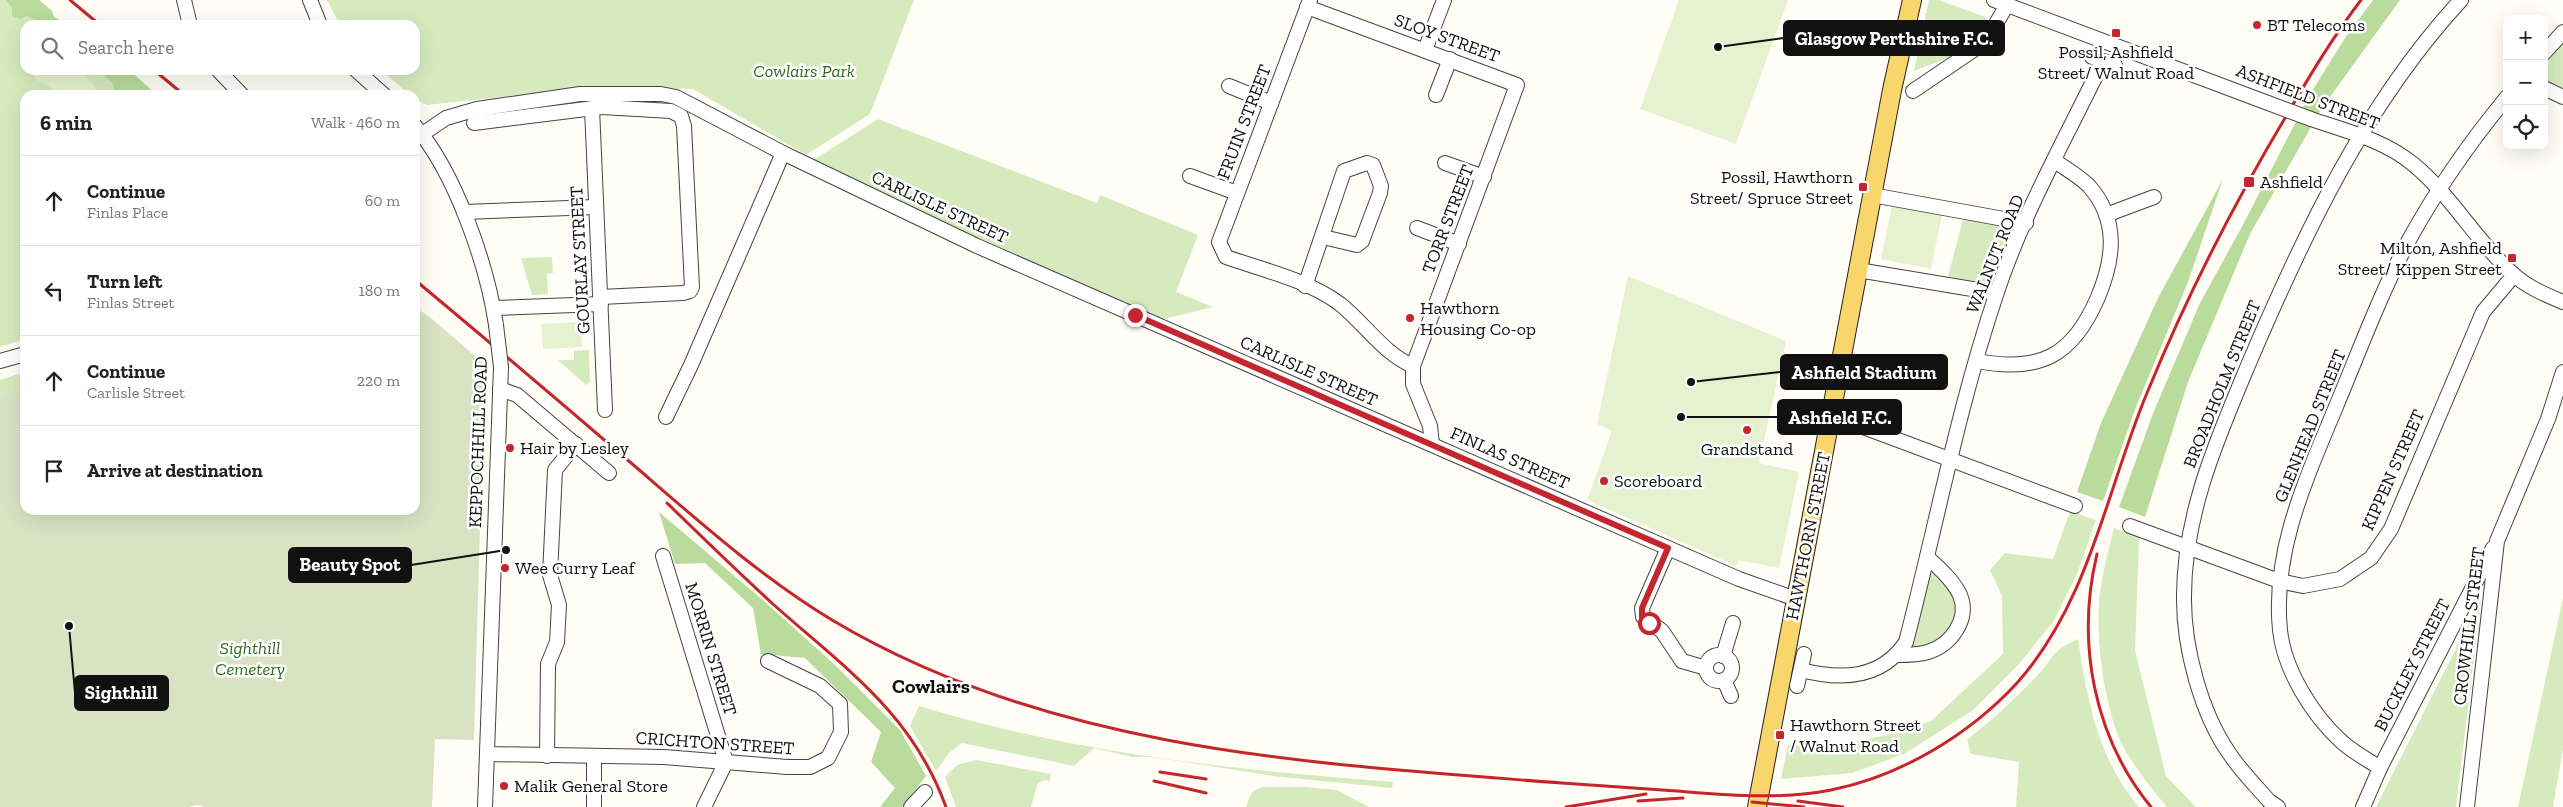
<!DOCTYPE html>
<html lang="en">
<head>
<meta charset="utf-8">
<style>
  body { margin:0; font-family:"Zilla Slab",serif; background:#f2f2f2; color:#222 }
  .controls { position:absolute; right:15px; top:15px; display:grid; overflow:hidden; border-radius:10px; box-shadow:0 5px 20px #0002 }
  .controls button { width:45px; height:45px; display:grid; place-items:center; padding:0; border:0; border-bottom:1px solid #e0e0e0; background:#fff; color:#222; font:25px sans-serif }
  .stop { position:absolute; width:15px; height:15px; margin:-11px; border:4px solid #c4262e; border-radius:50%; background:#fff }
  .stop.end { background:#c4262e; border-color:#fff; box-shadow:0 1px 5px #0008 }
  .list { margin:0; padding:0; list-style:none }
  h2 { display:flex; justify-content:space-between; align-items:center; height:65px; margin:0; padding:0 20px; font-size:21px }
  h2 small { font-size:16px; font-weight:400; color:#767676 }
  .list li { display:grid; grid-template-columns:32px 1fr auto; gap:15px; align-items:center; box-sizing:border-box; height:90px; padding:0 20px; border-top:1px solid #e0e0e0 }
  .list b { display:block; font-size:19px; white-space:nowrap }
  .list p { margin:0; font-size:16px; white-space:nowrap; color:#767676 }
  .list em { font-size:16px; font-style:normal; color:#767676 }
  .icon { flex:none; width:28px; height:28px; fill:none; stroke:currentColor; stroke-width:2; stroke-linecap:round; stroke-linejoin:round }
  .map { position:relative; flex:none; width:2563px; height:807px; overflow:hidden }
  .search { position:absolute; background:#fff; box-shadow:0 5px 20px #0002; left:20px; top:20px; width:400px; height:55px; display:flex; align-items:center; gap:12px; box-sizing:border-box; padding:0 18px; border-radius:15px; color:#767676; font-size:19px }
  .panel { position:absolute; background:#fff; box-shadow:0 5px 20px #0002; left:20px; top:90px; width:400px; height:425px; border-radius:15px }
  .map>svg:first-child { display:block }
  .green { fill:#d5ebbd }
  .forest { fill:#b9dc9c }
  .cemetery { fill:#d9e3c4 }
  .pitch { fill:#e6f2cf }
  .lines { fill:none; stroke-linecap:round; stroke-linejoin:round }
  .minor-casing { stroke:#444; stroke-width:16 }
  .major-casing { stroke:#222; stroke-width:20 }
  .minor { stroke:#fff; stroke-width:14 }
  .major { stroke:#f9d66b; stroke-width:18 }
  .rail { stroke:#c4262e; stroke-width:3 }
  .minor-bridge-casing { stroke:#444; stroke-width:16; stroke-linecap:butt }
  .minor-bridge { stroke:#fff; stroke-width:14 }
  .route { stroke:#c4262e; stroke-width:6 }
  .poi-dot { fill:#c4262e; stroke:#fff; stroke-width:2 }
  .labels { text-anchor:middle; stroke-width:5; stroke-linejoin:round; paint-order:stroke }
  .poi-label { font-size:18px; fill:#111; stroke:#fff; text-anchor:start }
  .street-label { font-size:18px; fill:#111; stroke:#fff }
  .park-label { font-size:18px; font-style:italic; fill:#2f6b1f; stroke:#fff }
  .quarter-label { font-size:20px; font-weight:bold; fill:#111; stroke:#fff }
  .leader { fill:none; stroke:#111; stroke-width:2 }
  .callout-dot { fill:#111; stroke:#fff; stroke-width:2 }
  .callout { fill:#111; stroke:#111; stroke-width:2 }
  .callout-label { font-size:19px; text-anchor:middle; font-weight:bold; fill:#fff }
</style>
</head>
<body>
<div class="map">
<svg width="2563" height="807" viewBox="0 0 2563 807">
  <rect width="100%" height="100%" fill="#fffdf5"/>
  <g class="green">
    <polygon points="0,0 39,0 52,11 54,17 68,25 25,25 25,70 129,70 157,95 25,95 25,339 0,347"/>
    <polygon points="327,0 914,0 870,114 806,155 693,89 592,87 427,105 416,100 415,95 410,95 381,70 415,70 415,25 340,25"/>
    <polygon points="1929,0 1939,0 1988,18 1947,58 1914,71"/>
    <polygon points="2563,40 2563,94 2544,83 2544,62"/>
    <polygon points="878,119 1097,203 1100,195 1198,235 1176,292 1213,307 1151,322 807,164"/>
    <polygon points="1963,219 2018,225 1994,284 1948,277"/>
    <polygon points="552,257 553,273 547,274 548,294 532,295 521,258"/>
    <polygon points="589,350 590,382 586,385 558,360 574,360 574,351"/>
    <polygon points="25,372 25,388 0,395 0,380"/>
    <polygon points="2070,511 2096,520 2077,574 2053,622 2019,664 1972,711 1904,754 1852,773 1781,779 1788,745 1834,746 1897,733 1931,721 2003,654 2002,596 1990,570 2005,553 2053,559"/>
    <path d="M2114,528L2139,538L2135,650L2166,776L2196,807H2167C2151,788 2129,761 2119,738C2103,698 2095,634 2100,592C2103,571 2109,549 2114,528Z"/>
    <polygon points="1935,572 1955,595 1957,607 1956,620 1942,640 1916,651 1911,645 1928,577"/>
    <polygon points="2563,598 2563,749 2553,807 2518,807"/>
    <polygon points="2481,599 2456,807 2376,807"/>
    <path d="M2078,639C2087,699 2098,759 2139,807H2016L2019,762L1971,754L1967,740C1992,720 2015,699 2036,677C2055,657 2050,651 2078,639Z"/>
    <path d="M919,706C1072,753 1234,770 1393,782L1392,788L1273,776L1152,757H1132L1094,748L1074,766L962,743L949,753L936,771L910,726Z"/>
    <polygon points="976,760 1051,774 1050,781 1044,780 1038,783 1031,807 956,807 945,777 957,765"/>
    <path d="M1263,787H1306L1337,790L1369,807H1246C1250,795 1251,790 1263,787Z"/>
  </g>
  <g class="forest">
    <polygon points="6,0 39,0 52,11 54,17 68,25 34,25 35,20 27,16 20,19 12,16 12,8"/>
    <polygon points="2373,0 2400,0 2322,108 2250,234 2188,382 2145,517 2119,507 2154,411 2200,303 2245,221 2309,96 2345,38"/>
    <polygon points="98,70 129,70 157,95 115,95 113,83"/>
    <polygon points="2223,179 2188,282 2136,407 2103,501 2077,492 2101,423 2158,298"/>
    <polygon points="659,512 764,601 835,665 900,730 926,776 902,807 880,807 895,788 871,762 881,732 805,658 761,654 753,608 705,563 675,564"/>
  </g>
  <polygon class="cemetery" points="415,307 431,318 482,362 484,383 474,740 435,739 432,807 205,807 198,805 189,807 0,807 0,395 25,388 25,510 415,510"/>
  <g class="pitch">
    <polygon points="1679,0 1788,0 1736,144 1640,109"/>
    <polygon points="31,70 79,70 93,84 97,95 59,95 47,85 36,80"/>
    <polygon points="1892,205 1942,215 1931,269 1881,259"/>
    <polygon points="1628,276 1786,341 1759,463 1799,472 1779,568 1738,560 1739,557 1736,566 1587,500 1612,431 1597,424"/>
    <polygon points="581,322 582,347 543,349 541,324"/>
  </g>
  <g class="lines">
    <g class="minor-casing">
      <g id="minor">
        <polyline points="184,0 190,25"/>
        <polyline points="310,0 320,25"/>
        <path d="M1310,0L1219,242L1226,257C1263,270 1308,280 1340,304C1365,324 1384,354 1413,366"/>
        <polyline points="1994,0 2268,103"/>
        <polyline points="1307,7 1517,85 1413,366 1413,384 1430,426 1432,444"/>
        <polyline points="1425,50 1444,0"/>
        <polyline points="2544,53 2563,32"/>
        <polyline points="2092,57 2115,65"/>
        <polyline points="218,70 242,95"/>
        <polyline points="356,70 384,95"/>
        <polyline points="1229,86 1271,103"/>
        <polyline points="2544,88 2563,97"/>
        <polyline points="1913,91 1972,51 1991,32 2007,5"/>
        <polyline points="1436,95 1450,59"/>
        <polyline points="592,108 605,410"/>
        <path d="M2311,119C2346,131 2384,140 2413,164C2452,196 2476,241 2513,274C2527,287 2546,295 2563,302"/>
        <polyline points="474,123 602,107 671,111 681,116 684,126 692,287 690,291 683,293 601,297"/>
        <path d="M415,126C455,172 487,264 496,325"/>
        <polyline points="415,139 446,118 477,109 580,94 661,94 676,97 783,153 977,246 1739,579 1796,599"/>
        <polyline points="1445,163 1484,177"/>
        <polyline points="1190,176 1237,193"/>
        <polyline points="1872,195 2026,223"/>
        <polyline points="464,212 596,207"/>
        <polyline points="2106,215 2154,197"/>
        <polyline points="1417,228 1459,244"/>
        <polyline points="1858,270 1996,293"/>
        <polyline points="1305,286 1344,171 1367,163 1373,165 1381,186 1380,193 1362,241 1357,245 1323,237"/>
        <polyline points="494,308 601,304"/>
        <polyline points="0,361 25,354"/>
        <path d="M1977,361C2040,373 2073,356 2098,297C2114,259 2119,220 2089,186C2079,176 2066,169 2055,161"/>
        <polyline points="500,389 517,395 609,473"/>
        <polyline points="1831,415 2075,506"/>
        <polyline points="666,417 691,365 783,153"/>
        <polyline points="2130,526 2279,581 2303,586 2340,579 2371,558 2391,529 2483,312 2514,275"/>
        <polyline points="1668,548 1642,608 1643,617 1662,631 1682,661 1706,668"/>
        <polyline points="663,556 726,762 704,807"/>
        <path d="M1897,655C1907,655 1918,655 1928,652C1951,645 1970,619 1960,595C1953,580 1939,568 1927,557"/>
        <circle cx="1719" cy="668" r="13"/>
        <polyline points="1723,656 1733,623"/>
        <path d="M1801,670C1840,680 1881,680 1906,642C1936,527 1958,408 1996,295C2022,215 2067,136 2103,61"/>
        <polyline points="1724,680 1731,696"/>
        <polyline points="1797,686 1804,654"/>
        <polyline points="487,754 664,757 787,767 810,767 828,758 841,732 840,704 820,686 768,661"/>
        <polyline points="547,756 548,664 557,642 559,605 550,575 555,470 576,444"/>
        <path d="M2380,768C2368,760 2353,752 2342,742C2313,716 2284,670 2280,630C2272,552 2306,479 2335,409C2359,352 2380,294 2409,240C2437,189 2470,142 2507,97"/>
        <polyline points="485,807 501,367"/>
        <polyline points="594,807 594,756"/>
        <polyline points="911,807 925,792"/>
        <path d="M2278,807L2269,801C2256,786 2240,770 2229,753C2201,713 2184,648 2184,600C2183,516 2217,439 2249,363C2304,234 2365,104 2461,0"/>
        <polyline points="2363,807 2380,768 2493,548"/>
        <polyline points="2467,807 2497,541 2548,419 2563,372"/>
      </g>
    </g>
    <g class="major-casing">
      <polyline id="major" points="1757,807 1892,90 1912,0"/>
    </g>
    <use href="#minor" class="minor"/>
    <use href="#major" class="major"/>
    <g class="rail">
      <polyline points="70,0 100,25"/>
      <polyline points="154,70 184,95"/>
      <path d="M415,280C487,340 559,401 630,462C694,517 759,576 832,620C1051,751 1314,764 1562,783C1601,786 1639,788 1677,791C1728,795 1781,800 1831,790C1901,776 1969,735 2017,683C2090,601 2106,491 2147,393C2186,298 2232,207 2285,118C2309,77 2332,38 2361,0"/>
      <path d="M667,503C702,537 738,572 774,605C846,669 912,713 946,807"/>
      <path d="M2097,554C2076,641 2093,736 2151,807"/>
      <polyline points="1160,772 1206,779"/>
      <polyline points="1154,781 1206,793"/>
      <polyline points="1638,801 1683,798"/>
      <polyline points="1798,801 1843,807"/>
      <polyline points="1752,802 1804,807"/>
      <polyline points="1566,807 1646,794"/>
    </g>
    <g class="minor-bridge-casing">
      <g id="minor-bridge">
        <polyline points="2268,103 2311,119"/>
        <polyline points="496,325 501,367"/>
      </g>
    </g>
    <use href="#minor-bridge" class="minor-bridge"/>
  </g>
  <g class="lines">
    <polyline class="route" points="1135,315 1668,548 1642,608 1642,617 1649,623"/>
  </g>
  <g class="poi-dot">
    <circle cx="2257" cy="25" r="5"/>
    <rect x="2111" y="28" width="10" height="10" rx="2.5"/>
    <rect x="2243" y="176" width="12" height="12" rx="2.5"/>
    <rect x="1858" y="182" width="10" height="10" rx="2.5"/>
    <rect x="2507" y="253" width="10" height="10" rx="2.5"/>
    <circle cx="1410" cy="318" r="5"/>
    <circle cx="1747" cy="430" r="5"/>
    <circle cx="510" cy="448" r="5"/>
    <circle cx="1604" cy="481" r="5"/>
    <circle cx="505" cy="568" r="5"/>
    <rect x="1775" y="730" width="10" height="10" rx="2.5"/>
    <circle cx="504" cy="786" r="5"/>
  </g>
  <g class="labels">
    <g class="poi-label">
      <text x="2267" y="31">BT Telecoms</text>
      <text x="2116" y="58" text-anchor="middle">Possil, Ashfield<tspan x="2116" dy="21">Street/ Walnut Road</tspan></text>
      <text x="1853" y="183" text-anchor="end">Possil, Hawthorn<tspan x="1853" dy="21">Street/ Spruce Street</tspan></text>
      <text x="2260" y="188">Ashfield</text>
      <text x="2502" y="254" text-anchor="end">Milton, Ashfield<tspan x="2502" dy="21">Street/ Kippen Street</tspan></text>
      <text x="1420" y="314">Hawthorn<tspan x="1420" dy="21">Housing Co-op</tspan></text>
      <text x="520" y="454">Hair by Lesley</text>
      <text x="1747" y="455" text-anchor="middle">Grandstand</text>
      <text x="1614" y="487">Scoreboard</text>
      <text x="515" y="574">Wee Curry Leaf</text>
      <text x="1790" y="731">Hawthorn Street<tspan x="1790" dy="21">/ Walnut Road</tspan></text>
      <text x="514" y="792">Malik General Store</text>
    </g>
    <g class="street-label">
      <text transform="translate(1447 38) rotate(20)" y="6">SLOY STREET</text>
      <text transform="translate(2308 97) rotate(21)" y="6">ASHFIELD STREET</text>
      <text transform="translate(1244 122) rotate(-69)" y="6">FRUIN STREET</text>
      <text transform="translate(940 207) rotate(25)" y="6">CARLISLE STREET</text>
      <text transform="translate(1448 219) rotate(-69)" y="6">TORR STREET</text>
      <text transform="translate(1995 254) rotate(-68)" y="6">WALNUT ROAD</text>
      <text transform="translate(580 260) rotate(-93)" y="6">GOURLAY STREET</text>
      <text transform="translate(1309 371) rotate(24)" y="6">CARLISLE STREET</text>
      <text transform="translate(2222 384) rotate(-68)" y="6">BROADHOLM STREET</text>
      <text transform="translate(2310 426) rotate(-68)" y="6">GLENHEAD STREET</text>
      <text transform="translate(478 442) rotate(-88)" y="6">KEPPOCHHILL ROAD</text>
      <text transform="translate(1510 458) rotate(24)" y="6">FINLAS STREET</text>
      <text transform="translate(2393 470) rotate(-66)" y="6">KIPPEN STREET</text>
      <text transform="translate(1808 536) rotate(-79)" y="6">HAWTHORN STREET</text>
      <text transform="translate(2469 626) rotate(-83)" y="6">CROWHILL STREET</text>
      <text transform="translate(711 649) rotate(73)" y="6">MORRIN STREET</text>
      <text transform="translate(2412 665) rotate(-63)" y="6">BUCKLEY STREET</text>
      <text transform="translate(715 743) rotate(4)" y="6">CRICHTON STREET</text>
    </g>
    <g class="park-label">
      <text x="804" y="77">Cowlairs Park</text>
      <text x="250" y="654">Sighthill<tspan x="250" dy="21">Cemetery</tspan></text>
    </g>
    <g class="quarter-label">
      <text x="931" y="693">Cowlairs</text>
    </g>
  </g>
  <path class="leader" d="M1718 47L1784 38M1691 382L1781 372M1681 417L1778 417M506 550L411 565M69 626L75 693"/>
  <g class="callout-dot">
    <circle cx="1718" cy="47" r="5"/>
    <circle cx="1691" cy="382" r="5"/>
    <circle cx="1681" cy="417" r="5"/>
    <circle cx="506" cy="550" r="5"/>
    <circle cx="69" cy="626" r="5"/>
  </g>
  <g class="callout">
    <rect x="1784" y="21" width="220" height="34" rx="5"/>
    <rect x="1781" y="355" width="166" height="34" rx="5"/>
    <rect x="1778" y="400" width="123" height="34" rx="5"/>
    <rect x="289" y="548" width="122" height="34" rx="5"/>
    <rect x="75" y="676" width="93" height="34" rx="5"/>
  </g>
  <g class="callout-label">
    <text x="1894" y="45">Glasgow Perthshire F.C.</text>
    <text x="1864" y="379">Ashfield Stadium</text>
    <text x="1840" y="424">Ashfield F.C.</text>
    <text x="350" y="571">Beauty Spot</text>
    <text x="121" y="699">Sighthill</text>
  </g>
</svg>
<div class="controls">
<button>+</button>
<button>−</button>
<button><svg class="icon" aria-label="locate" viewBox="0 0 24 24"><circle cx="12" cy="12" r="6"/><path d="M12 2v4M12 18v4M2 12h4M18 12h4"/></svg></button>
</div>
<div class="stop" style="left:1649px;top:623px"></div>
<div class="stop end" style="left:1135px;top:315px"></div>
<div class="search"><svg class="icon" aria-label="search" viewBox="0 0 24 24"><circle cx="10" cy="10" r="6"/><path d="M15 15l6 6"/></svg>Search here</div>
<section class="panel">
<h2>6 min<small>Walk · 460 m</small></h2>
<ul class="list">
<li><svg class="icon" aria-label="ahead" viewBox="0 0 24 24"><path d="M12 20V5M6 11l6-6 6 6"/></svg><div><b>Continue</b><p>Finlas Place</p></div><em>60 m</em></li>
<li><svg class="icon" aria-label="left" viewBox="0 0 24 24"><path d="M17 20v-9H6M10 6l-5 5 5 5"/></svg><div><b>Turn left</b><p>Finlas Street</p></div><em>180 m</em></li>
<li><svg class="icon" aria-label="ahead" viewBox="0 0 24 24"><path d="M12 20V5M6 11l6-6 6 6"/></svg><div><b>Continue</b><p>Carlisle Street</p></div><em>220 m</em></li>
<li><svg class="icon" aria-label="arrive" viewBox="0 0 24 24"><path d="M6 21V4h12l-3 4 3 4H6"/></svg><div><b>Arrive at destination</b></div></li>
</ul>
</section>
</div>
</body>
</html>
